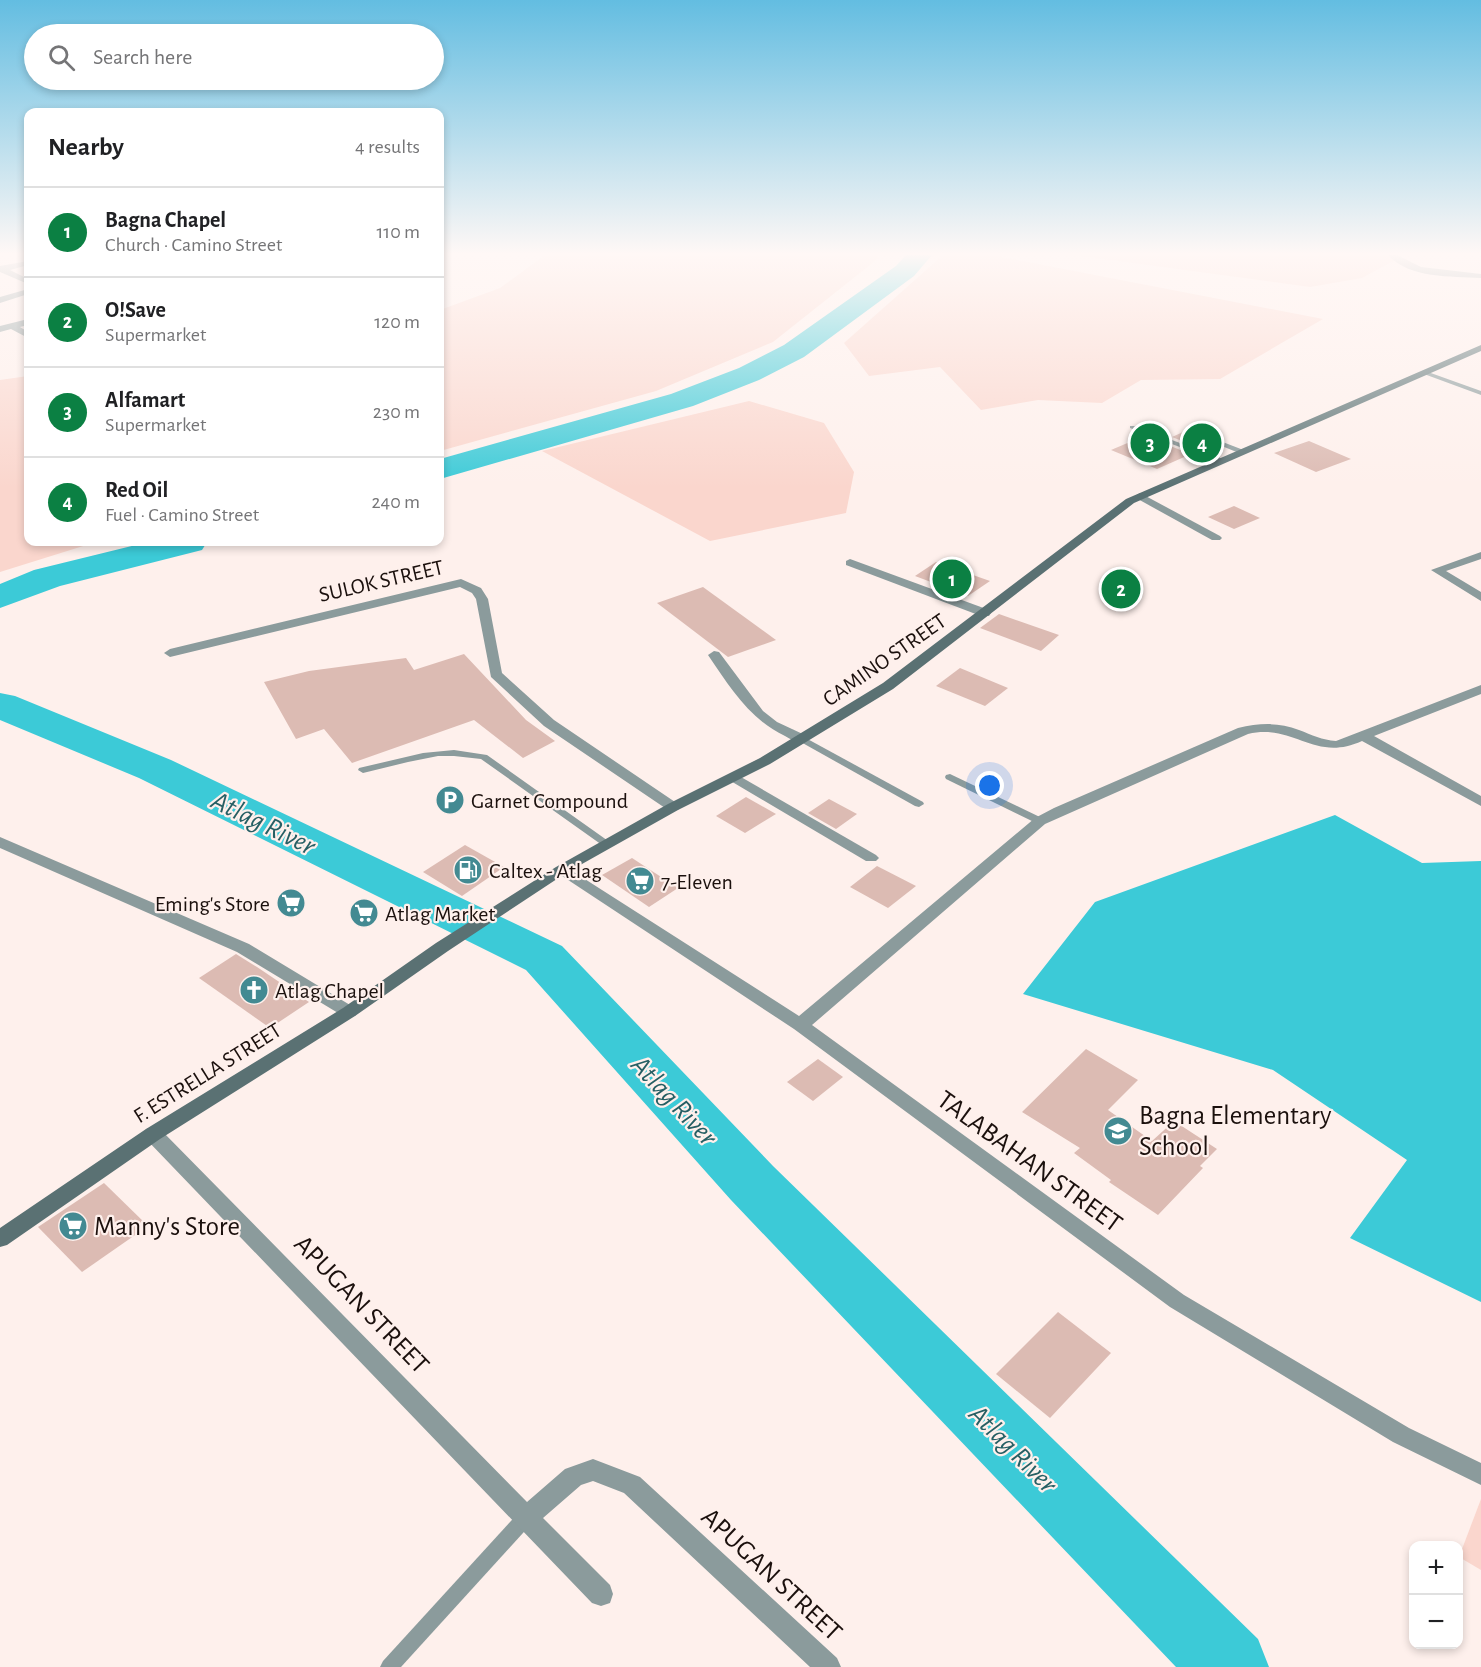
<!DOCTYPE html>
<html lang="en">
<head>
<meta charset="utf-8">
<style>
  body { margin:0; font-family:"Alegreya Sans",sans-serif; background:#f6f6f6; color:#202124 }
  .controls { position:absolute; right:18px; bottom:18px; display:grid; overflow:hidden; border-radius:12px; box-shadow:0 3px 9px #0003 }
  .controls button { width:54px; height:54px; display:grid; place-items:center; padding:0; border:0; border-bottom:2px solid #e0e0e0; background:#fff; color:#202124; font:30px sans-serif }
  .you { position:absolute; left:990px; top:786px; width:21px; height:21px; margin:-15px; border:4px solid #fff; border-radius:50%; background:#1a73e8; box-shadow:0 0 0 9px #1a73e833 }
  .badge { display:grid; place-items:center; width:39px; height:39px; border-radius:50%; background:#0b8043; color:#fff; font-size:20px; font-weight:700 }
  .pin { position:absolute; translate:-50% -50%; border:3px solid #fff; box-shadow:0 2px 6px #0006 }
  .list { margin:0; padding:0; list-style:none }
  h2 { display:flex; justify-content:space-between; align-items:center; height:78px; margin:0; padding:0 24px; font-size:26px }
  h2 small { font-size:20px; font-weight:400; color:#757577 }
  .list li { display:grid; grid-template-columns:39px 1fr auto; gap:18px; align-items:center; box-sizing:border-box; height:90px; padding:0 24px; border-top:2px solid #e0e0e0 }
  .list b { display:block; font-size:22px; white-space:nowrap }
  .list p { margin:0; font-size:20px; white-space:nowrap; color:#757577 }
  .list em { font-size:20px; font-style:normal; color:#757577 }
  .icon { flex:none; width:33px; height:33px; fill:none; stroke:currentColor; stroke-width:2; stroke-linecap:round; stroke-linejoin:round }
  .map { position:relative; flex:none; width:1481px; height:1667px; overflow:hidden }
  .search { position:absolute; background:#fff; box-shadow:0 3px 9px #0003; left:24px; top:24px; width:420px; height:66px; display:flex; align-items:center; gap:15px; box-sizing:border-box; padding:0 21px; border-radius:33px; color:#757577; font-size:22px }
  .panel { position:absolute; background:#fff; box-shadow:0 3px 9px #0003; left:24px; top:108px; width:420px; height:438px; border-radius:12px }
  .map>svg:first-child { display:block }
  .green { fill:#fad6cd }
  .water { fill:#3ccad7 }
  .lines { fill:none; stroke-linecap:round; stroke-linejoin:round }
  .river { fill:#3ccad7; fill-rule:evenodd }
  .building { fill:#dcbbb3 }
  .lane { fill:#8b9b9c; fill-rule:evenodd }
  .street { fill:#8b9b9c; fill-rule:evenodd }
  .secondary { fill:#5a7173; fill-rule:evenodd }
  .labels { text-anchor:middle; stroke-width:4.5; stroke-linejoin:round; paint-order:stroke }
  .street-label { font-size:22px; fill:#1b100d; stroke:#fef0ec }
  .poi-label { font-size:22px; fill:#1b100d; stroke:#fef0ec; text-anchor:start }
  .near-poi-label { font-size:27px; fill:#1b100d; stroke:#fef0ec; text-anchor:start }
  .near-street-label { font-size:27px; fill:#1b100d; stroke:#fef0ec }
  .near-water-label { font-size:28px; font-style:italic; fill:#265f64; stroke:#fef0ec }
</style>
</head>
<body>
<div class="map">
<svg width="1481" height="1667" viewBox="0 0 1481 1667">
  <rect width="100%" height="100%" fill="#fef0ec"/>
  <g class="green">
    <polygon points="545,255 879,255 875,261 773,342 656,391 440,451 440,310 500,288"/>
    <polygon points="943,255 991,255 1323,319 1220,379 1141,380 1102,403 1038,400 981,410 940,367 869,376 844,343"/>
    <polygon points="1074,255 1401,255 1397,259 1362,278 1310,287"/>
    <polygon points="28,376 28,542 96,542 0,572 0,380"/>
    <polygon points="749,401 824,423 854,472 846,513 710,541 542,451"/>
    <polygon points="1481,1499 1481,1570 1459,1557"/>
  </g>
  <polygon class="water" points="1335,815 1422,863 1481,861 1481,1302 1350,1238 1407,1160 1273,1070 1023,994 1095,902"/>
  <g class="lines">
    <g class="river">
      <polygon points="906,255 932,255 914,276 804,357 759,380 693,406 440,479 440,459 671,394 739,368 784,345 896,266"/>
      <polygon points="148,542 207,542 202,550 60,586 0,608 0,584 34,570"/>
      <polygon points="0,693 15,696 171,760 562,946 773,1166 1258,1639 1269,1667 1176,1667 731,1200 526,970 139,778 0,720"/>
    </g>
  </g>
  <g class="building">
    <polygon points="1183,432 1184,433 1211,444 1202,449 1172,437"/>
    <polygon points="1144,436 1191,454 1157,469 1111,450"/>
    <polygon points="1309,441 1351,459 1316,472 1274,453"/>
    <polygon points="1234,506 1260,518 1234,529 1208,517"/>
    <polygon points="936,562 990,581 968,596 915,576"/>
    <polygon points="703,587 776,640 728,657 657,603"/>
    <polygon points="999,614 1059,635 1041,651 980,628"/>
    <polygon points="464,654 526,720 555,741 523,758 474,720 352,763 324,729 296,739 264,682 309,671 406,658 414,670"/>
    <polygon points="960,668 1008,688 985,706 936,686"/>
    <polygon points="746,797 776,814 745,833 716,816"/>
    <polygon points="829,799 857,814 836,829 808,813"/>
    <polygon points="465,845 504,867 462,896 423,872"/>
    <polygon points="632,858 678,888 649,907 602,875"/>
    <polygon points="877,866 916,886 888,908 850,887"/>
    <polygon points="236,954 257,967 309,1002 270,1028 199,978"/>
    <polygon points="1086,1049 1138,1080 1108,1110 1152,1141 1174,1121 1217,1149 1200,1166 1203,1168 1158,1215 1109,1182 1111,1180 1074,1153 1080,1148 1022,1112"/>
    <polygon points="818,1059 843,1077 813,1101 787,1082"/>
    <polygon points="104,1183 148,1226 82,1272 38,1227"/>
    <polygon points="1058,1312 1111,1353 1050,1418 996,1374"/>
  </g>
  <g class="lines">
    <g class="lane">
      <polygon points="1424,372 1428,372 1481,391 1481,395 1424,374"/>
      <polygon points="1130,426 1134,426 1226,460 1219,462 1130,428"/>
      <polygon points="1185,429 1189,429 1246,451 1239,453 1185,431"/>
      <polygon points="802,736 923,802 924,804 919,807 915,806 799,741 797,739"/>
      <polygon points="454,750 487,755 611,843 606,846 602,845 481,759 454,756 438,756 408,762 363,773 358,770 359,768 423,753"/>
      <polygon points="950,774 1044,819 1045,821 1044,823 1036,823 946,779 945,777 946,775"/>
      <polygon points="527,1508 533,1510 535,1516 533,1522 401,1667 380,1667 383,1661 521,1510"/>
    </g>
    <g class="street">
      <path d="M1388,255H1397L1421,267L1481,274V278C1451,276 1410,279 1388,255Z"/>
      <polygon points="28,261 28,265 10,270 28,279 28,284 0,272 0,266"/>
      <polygon points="28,289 28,294 0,303 0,297"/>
      <polygon points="28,319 28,325 20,327 28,332 28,338 11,329 0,332 0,326"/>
      <polygon points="1140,493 1220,536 1222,538 1220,540 1212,540 1136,498 1135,496"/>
      <polygon points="1481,552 1481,559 1446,571 1481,592 1481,601 1431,570"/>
      <polygon points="850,559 989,610 991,613 989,616 981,616 846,565 846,561"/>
      <polygon points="461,579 481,588 488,599 502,673 554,720 678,804 680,807 678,810 668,810 544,726 491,677 476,599 472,593 460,587 170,657 164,653 170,649"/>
      <path d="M714,651L719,652L763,711L777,722L807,736L809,739L807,742C799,744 792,740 785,736C749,719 730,687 708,655Z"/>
      <path d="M1481,685V694L1374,736L1481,796V806L1362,741C1314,763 1294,723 1248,734L1045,824L812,1025L1184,1295L1409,1428L1481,1463V1485L1393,1442L1170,1307L794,1029L553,870L561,865L566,867L799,1016L1035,818L1054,808L1238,728C1260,723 1278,722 1299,730C1312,735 1322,740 1336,741Z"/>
      <polygon points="734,773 876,855 879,858 876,861 866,861 729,780 727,777"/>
      <polygon points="0,837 249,944 355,1008 358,1012 355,1016 343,1016 237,952 0,848"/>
      <polygon points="153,1127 160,1129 527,1502 565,1469 593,1459 640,1477 837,1658 841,1667 810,1667 624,1493 593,1481 581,1485 543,1518 610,1585 613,1594 610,1603 601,1606 592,1603 146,1139 144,1134 146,1129"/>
    </g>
    <polygon class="secondary" points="1481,345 1481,351 1134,503 893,689 770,764 678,810 566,873 448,951 355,1016 160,1139 7,1245 0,1247 0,1228 146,1129 343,1008 436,943 556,867 668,804 760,758 883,683 1126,499"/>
  </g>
  <linearGradient id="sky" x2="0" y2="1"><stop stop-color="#63bde1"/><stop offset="0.52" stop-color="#fff8f6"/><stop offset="1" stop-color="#fff8f6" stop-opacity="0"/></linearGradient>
  <rect width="1481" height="488" fill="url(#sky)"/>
  <defs>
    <g id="parking-disc" transform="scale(1.5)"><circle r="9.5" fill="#438a92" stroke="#fef0ec"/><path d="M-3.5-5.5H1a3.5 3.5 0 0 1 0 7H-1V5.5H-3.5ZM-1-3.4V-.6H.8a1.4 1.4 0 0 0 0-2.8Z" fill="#fff"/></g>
    <g id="fuel-disc" transform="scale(1.5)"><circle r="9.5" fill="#438a92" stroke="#fef0ec"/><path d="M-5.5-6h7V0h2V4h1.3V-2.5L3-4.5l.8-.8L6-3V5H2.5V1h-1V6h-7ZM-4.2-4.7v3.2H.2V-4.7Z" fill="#fff"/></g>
    <g id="supermarket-disc" transform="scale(1.5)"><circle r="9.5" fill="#438a92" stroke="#fef0ec"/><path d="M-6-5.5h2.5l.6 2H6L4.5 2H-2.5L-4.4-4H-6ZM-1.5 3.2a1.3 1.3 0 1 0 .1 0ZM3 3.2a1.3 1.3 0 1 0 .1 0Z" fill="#fff"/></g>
    <g id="church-disc" transform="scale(1.5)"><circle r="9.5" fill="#438a92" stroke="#fef0ec"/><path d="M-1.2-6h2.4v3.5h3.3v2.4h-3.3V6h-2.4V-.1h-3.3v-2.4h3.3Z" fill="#fff"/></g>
    <g id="school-disc" transform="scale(1.5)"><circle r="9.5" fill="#438a92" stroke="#fef0ec"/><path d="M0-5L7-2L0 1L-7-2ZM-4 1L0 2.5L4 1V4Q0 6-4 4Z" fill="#fff"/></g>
  </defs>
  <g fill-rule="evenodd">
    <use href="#parking-disc" x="450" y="800"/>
    <use href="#fuel-disc" x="468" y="870"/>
    <use href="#supermarket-disc" x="640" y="881"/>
    <use href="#supermarket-disc" x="291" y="903"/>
    <use href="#supermarket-disc" x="364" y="913"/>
    <use href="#church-disc" x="254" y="990"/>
    <use href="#school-disc" x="1118" y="1131"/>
    <use href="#supermarket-disc" x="73" y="1226"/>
  </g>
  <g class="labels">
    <g class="street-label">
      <text transform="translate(381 580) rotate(-13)" y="8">SULOK STREET</text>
      <text transform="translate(884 659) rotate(-35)" y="8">CAMINO STREET</text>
      <text transform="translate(207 1072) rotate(-32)" y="8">F. ESTRELLA STREET</text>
    </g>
    <g class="poi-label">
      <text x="471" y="808">Garnet Compound</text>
      <text x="489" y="878">Caltex - Atlag</text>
      <text x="661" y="889">7-Eleven</text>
      <text x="270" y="911" text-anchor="end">Eming's Store</text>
      <text x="385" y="921">Atlag Market</text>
      <text x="275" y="998">Atlag Chapel</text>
    </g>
    <g class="near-poi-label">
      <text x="1139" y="1124">Bagna Elementary<tspan x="1139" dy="31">School</tspan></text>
      <text x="94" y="1235">Manny's Store</text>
    </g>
    <g class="near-street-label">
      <text transform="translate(1030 1161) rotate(36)" y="9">TALABAHAN STREET</text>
      <text transform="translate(362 1304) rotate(46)" y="9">APUGAN STREET</text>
      <text transform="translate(772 1574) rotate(43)" y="9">APUGAN STREET</text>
    </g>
    <g class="near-water-label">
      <text transform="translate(264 822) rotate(26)" y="10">Atlag River</text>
      <text transform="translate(675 1100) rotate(47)" y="10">Atlag River</text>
      <text transform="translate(1014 1448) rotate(45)" y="10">Atlag River</text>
    </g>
  </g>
</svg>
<div class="controls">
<button>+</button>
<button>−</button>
</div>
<div class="you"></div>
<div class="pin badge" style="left:952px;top:579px">1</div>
<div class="pin badge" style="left:1121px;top:589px">2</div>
<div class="pin badge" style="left:1150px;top:443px">3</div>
<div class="pin badge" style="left:1202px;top:443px">4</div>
<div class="search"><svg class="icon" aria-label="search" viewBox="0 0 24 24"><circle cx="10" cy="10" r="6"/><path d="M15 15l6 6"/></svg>Search here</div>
<section class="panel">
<h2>Nearby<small>4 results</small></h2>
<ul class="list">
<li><span class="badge">1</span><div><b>Bagna Chapel</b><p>Church · Camino Street</p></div><em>110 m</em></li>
<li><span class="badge">2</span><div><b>O!Save</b><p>Supermarket</p></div><em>120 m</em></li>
<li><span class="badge">3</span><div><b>Alfamart</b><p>Supermarket</p></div><em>230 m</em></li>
<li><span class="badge">4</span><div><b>Red Oil</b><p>Fuel · Camino Street</p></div><em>240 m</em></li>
</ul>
</section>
</div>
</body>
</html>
